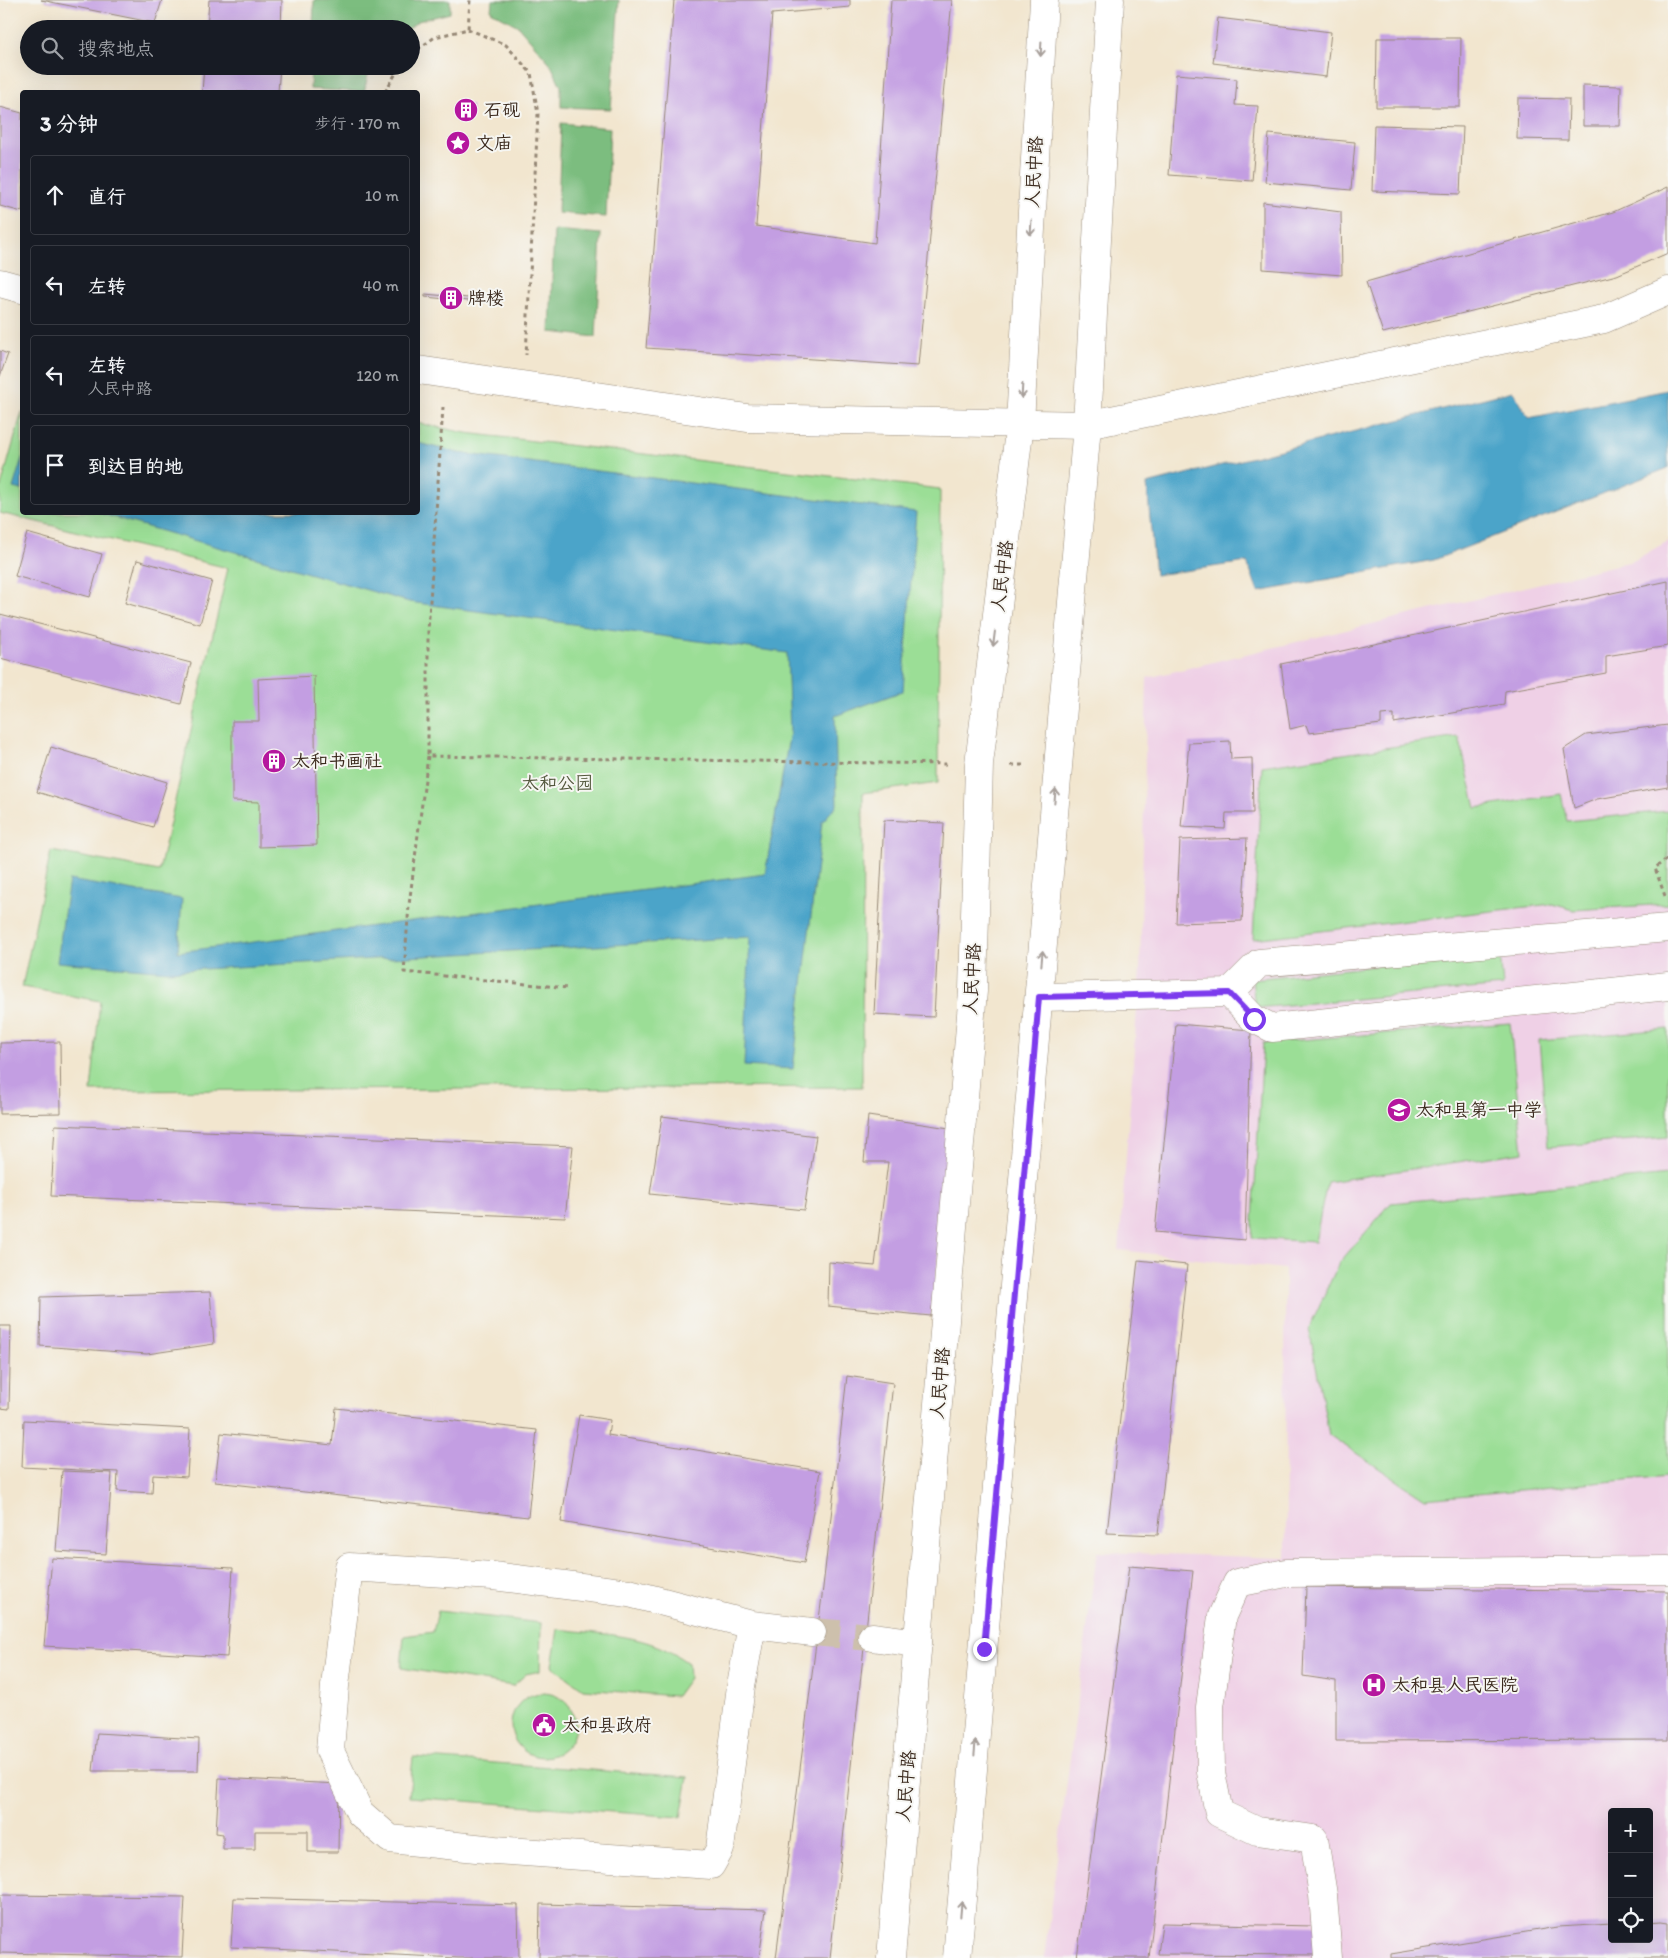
<!DOCTYPE html>
<html lang="zh">
<head>
<meta charset="utf-8">
<style>
  body { margin:0; font-family:Itim,"LXGW WenKai TC",sans-serif; background:#242831; color:#f1f3f6 }
  .controls { position:absolute; right:15px; bottom:15px; display:grid; overflow:hidden; border-radius:5px; box-shadow:0 5px 20px #0002 }
  .controls button { width:45px; height:45px; display:grid; place-items:center; padding:0; border:0; border-bottom:1px solid #363941; background:#171b24; color:#f1f3f6; font:25px sans-serif }
  .stop { position:absolute; width:15px; height:15px; margin:-11px; border:4px solid #7c3aed; border-radius:50%; background:#fff }
  .stop.end { background:#7c3aed; border-color:#fff; box-shadow:0 1px 5px #0008 }
  .list { margin:0; padding:0; list-style:none }
  h2 { display:flex; justify-content:space-between; align-items:center; height:65px; margin:0; padding:0 20px; font-size:21px }
  h2 small { font-size:16px; font-weight:400; color:#9ea1a6 }
  .list li { display:grid; grid-template-columns:32px 1fr auto; gap:15px; align-items:center; box-sizing:border-box; height:80px; margin:0 10px 10px; padding:0 10px; border:1px solid #363941; border-radius:5px }
  .list b { display:block; font-size:19px; white-space:nowrap }
  .list p { margin:0; font-size:16px; white-space:nowrap; color:#9ea1a6 }
  .list em { font-size:16px; font-style:normal; color:#9ea1a6 }
  .icon { flex:none; width:28px; height:28px; fill:none; stroke:currentColor; stroke-width:2; stroke-linecap:round; stroke-linejoin:round }
  .map { position:relative; flex:none; width:1668px; height:1958px; overflow:hidden }
  .search { position:absolute; background:#171b24; box-shadow:0 5px 20px #0002; left:20px; top:20px; width:400px; height:55px; display:flex; align-items:center; gap:12px; box-sizing:border-box; padding:0 18px; border-radius:28px; color:#9ea1a6; font-size:19px }
  .panel { position:absolute; background:#171b24; box-shadow:0 5px 20px #0002; left:20px; top:90px; width:400px; height:425px; border-radius:5px }
  .map>svg:first-child { display:block }
  .built { fill:#efd0e6; fill-rule:evenodd }
  .green { fill:#9bde96; stroke:#6b845a }
  .forest { fill:#7cbd7f; stroke:#5c744e }
  .water { fill:#4ca4c9; stroke:#446774 }
  .building { fill:#c39ee2 }
  .lines { fill:none; stroke-linecap:round; stroke-linejoin:round }
  .street-tunnel { stroke:#cdc0ac; stroke-width:28; stroke-dasharray:28 14; stroke-linecap:butt }
  .street-casing { stroke:#968876; stroke-width:29 }
  .secondary-casing { stroke:#968876; stroke-width:29 }
  .path { stroke:#968876; stroke-width:3; stroke-dasharray:4 4; stroke-linecap:butt }
  .street { stroke:#fff; stroke-width:28 }
  .secondary { stroke:#fff; stroke-width:28 }
  .oneway { stroke:#a79f9a }
  .route { stroke:#7c3aed; stroke-width:6 }
  .labels { text-anchor:middle; stroke-width:4; stroke-linejoin:round; paint-order:stroke }
  .poi-label { font-size:18px; fill:#3b2a1e; stroke:#f6f6f2; text-anchor:start }
  .street-label { font-size:18px; fill:#3b2a1e; stroke:#f6f6f2 }
  .park-label { font-size:18px; fill:#53573c; stroke:#f6f6f2 }
</style>
</head>
<body>
<div class="map">
<svg width="1668" height="1958" viewBox="0 0 1668 1958">
  <rect width="100%" height="100%" fill="#f6f6f2"/>
  <filter id="ink" filterUnits="userSpaceOnUse"><feTurbulence type="fractalNoise" baseFrequency=".02" numOctaves="2"/><feDisplacementMap in="SourceGraphic" scale="10" xChannelSelector="R" yChannelSelector="G"/><feConvolveMatrix kernelMatrix="1 2 1 2 8 2 1 2 1" color-interpolation-filters="sRGB"/></filter>
  <filter id="wash" filterUnits="userSpaceOnUse"><feTurbulence type="fractalNoise" baseFrequency=".0096" numOctaves="4" result="noise"/><feDisplacementMap in="SourceGraphic" scale="20" xChannelSelector="R" yChannelSelector="G"/><feGaussianBlur stdDeviation="1.12" result="paint"/><feColorMatrix in="noise" values="0 0 0 0 0 0 0 0 0 0 0 0 0 0 0 0 0 1.4 0 .05"/><feComposite in="paint" operator="in"/></filter>
  <g filter="url(#wash)">
    <rect width="100%" height="100%" fill="#f2e6cf"/>
    <path class="built" d="M1668,541V1958H1044L1097,1552L1286,1558L1285,1269L1119,1250L1140,969L1147,678L1633,561ZM1612,1812H1649V1939H1612Z"/>
    <g class="green">
      <polygon points="22,412 22,512 418,512 418,423 466,433 940,489 938,783 863,793 862,1087 91,1091 100,1001 22,987 51,851 159,871 228,568 0,513 0,490"/>
      <polygon points="1459,737 1476,808 1561,794 1567,821 1668,811 1668,904 1574,910 1552,904 1253,939 1262,766"/>
      <polygon points="1500,953 1503,986 1255,1008 1252,979"/>
      <polygon points="1510,1023 1523,1152 1327,1182 1315,1242 1252,1238 1263,1043"/>
      <polygon points="1668,1029 1668,1137 1548,1147 1539,1040"/>
      <polygon points="1668,1175 1668,1476 1425,1499 1329,1435 1309,1328 1339,1263 1391,1203"/>
      <polygon points="438,1611 541,1623 540,1671 526,1674 513,1686 401,1668 404,1636 433,1632"/>
      <path d="M558,1629C606,1635 647,1633 688,1663L689,1678L676,1696L583,1689L552,1666Z"/>
      <circle cx="543" cy="1725" r="32"/>
      <polygon points="413,1757 688,1777 681,1817 409,1797"/>
    </g>
    <g class="forest">
      <polygon points="314,0 450,0 450,13 418,21 408,29 313,29"/>
      <polygon points="492,0 619,0 611,109 561,107 561,86 550,63 518,26 491,11"/>
      <polygon points="311,66 370,66 364,92 310,89"/>
      <polygon points="561,123 610,128 606,217 558,213"/>
      <polygon points="554,230 601,234 596,337 550,332"/>
    </g>
    <g class="water">
      <polygon points="1668,390 1668,468 1434,560 1258,592 1247,562 1155,575 1147,484 1513,391 1529,418"/>
      <polygon points="418,443 459,453 916,512 903,691 835,716 837,805 822,822 793,1069 744,1066 750,937 169,971 57,962 69,880 182,899 178,952 765,874 790,732 787,653 409,602 99,513 418,512"/>
      <polygon points="22,458 22,490 13,488"/>
    </g>
    <g id="blocks">
      <g class="building">
        <polygon points="41,0 162,0 155,23"/>
        <polygon points="209,0 282,0 281,29 207,29"/>
        <polygon points="674,0 850,0 850,7 772,14 756,226 875,243 891,0 952,0 918,366 646,348"/>
        <polygon points="1218,18 1331,32 1326,77 1213,63"/>
        <polygon points="1377,38 1461,38 1460,107 1376,107"/>
        <polygon points="204,66 280,66 278,92 202,92"/>
        <polygon points="1176,74 1237,79 1235,105 1258,106 1252,181 1169,175"/>
        <polygon points="1583,85 1621,86 1620,126 1583,126"/>
        <polygon points="1518,98 1569,99 1568,140 1517,139"/>
        <polygon points="459,105 472,105 472,115 459,116"/>
        <polygon points="0,107 22,113 22,212 0,206"/>
        <polygon points="1374,125 1463,127 1460,194 1372,191"/>
        <polygon points="1269,134 1355,142 1351,190 1265,182"/>
        <polygon points="1668,187 1668,253 1617,275 1383,333 1366,282 1613,212"/>
        <polygon points="1263,202 1341,212 1342,275 1263,269"/>
        <polygon points="425,294 479,299 479,302 425,297"/>
        <polygon points="0,351 8,354 0,376"/>
        <polygon points="27,533 102,554 90,597 15,576"/>
        <polygon points="137,560 212,581 200,624 125,603"/>
        <polygon points="1668,581 1668,646 1606,656 1606,673 1505,691 1504,704 1394,723 1394,714 1381,715 1381,724 1309,733 1306,725 1290,729 1281,664"/>
        <polygon points="0,614 191,663 181,704 0,658"/>
        <polygon points="314,676 317,845 259,847 259,802 232,801 232,721 259,721 258,679"/>
        <polygon points="1668,725 1668,787 1597,799 1574,808 1564,749 1586,735"/>
        <polygon points="1230,741 1231,759 1252,758 1253,813 1226,813 1225,829 1181,827 1189,743"/>
        <polygon points="51,747 167,782 153,827 37,792"/>
        <polygon points="884,820 944,823 934,1017 874,1014"/>
        <polygon points="1247,838 1242,921 1176,923 1180,840"/>
        <polygon points="1176,1024 1251,1030 1245,1240 1155,1232"/>
        <polygon points="60,1042 61,1113 0,1114 0,1043"/>
        <polygon points="662,1116 816,1136 804,1210 650,1194"/>
        <polygon points="868,1116 956,1129 931,1316 828,1306 829,1262 875,1266 888,1162 864,1162"/>
        <polygon points="55,1125 573,1146 565,1218 51,1196"/>
        <polygon points="1138,1260 1187,1265 1158,1535 1107,1533"/>
        <polygon points="210,1292 214,1344 147,1354 40,1346 41,1297"/>
        <polygon points="0,1326 11,1326 9,1409 0,1408"/>
        <polygon points="847,1376 893,1383 830,1958 776,1958 822,1596"/>
        <polygon points="336,1408 537,1430 528,1517 215,1482 221,1433 332,1445"/>
        <polygon points="579,1415 610,1420 608,1435 820,1471 804,1563 561,1522"/>
        <polygon points="24,1420 190,1429 187,1477 153,1475 152,1493 117,1491 118,1472 22,1467"/>
        <polygon points="62,1471 112,1473 106,1554 56,1551"/>
        <polygon points="52,1558 233,1568 227,1657 44,1646"/>
        <polygon points="1129,1566 1193,1571 1149,1958 1077,1958"/>
        <polygon points="1306,1587 1668,1591 1668,1740 1336,1741 1336,1681 1303,1676"/>
        <polygon points="97,1733 199,1739 198,1771 93,1771"/>
        <polygon points="219,1778 339,1784 338,1852 308,1852 308,1831 255,1831 255,1849 223,1849 223,1834 216,1833"/>
        <polygon points="0,1895 185,1897 182,1957 0,1953"/>
        <polygon points="234,1898 518,1905 519,1958 458,1958 231,1947"/>
        <polygon points="540,1904 766,1910 759,1958 539,1958"/>
        <polygon points="1661,1921 1668,1922 1668,1958 1391,1958 1391,1954 1557,1927 1612,1924 1612,1939 1649,1939 1649,1922"/>
        <polygon points="1162,1923 1315,1926 1318,1955 1158,1954"/>
      </g>
    </g>
  </g>
  <g filter="url(#ink)">
    <use href="#blocks" fill-opacity="0" stroke="#968876" stroke-width="1"/>
    <g class="lines">
      <polyline class="street-tunnel" points="812,1632 872,1637"/>
      <g class="street-casing">
        <g id="street">
          <polyline points="1229,993 1254,1019 1272,1028 1668,986"/>
          <polyline points="1039,997 1229,993 1259,963 1668,928"/>
          <polyline points="752,1625 741,1686 720,1849 711,1865 495,1850 390,1839 360,1813 330,1751 335,1686 349,1567 493,1576 629,1593 752,1625 812,1632"/>
          <polyline points="872,1637 918,1643"/>
          <polyline points="1328,1958 1323,1895 1314,1839 1257,1831 1219,1813 1211,1772 1210,1707 1222,1616 1237,1583 1286,1573 1668,1570"/>
        </g>
      </g>
      <g class="secondary-casing">
        <g id="secondary">
          <polyline points="0,283 22,289"/>
          <polyline points="418,370 747,418 1087,425 1604,319 1668,291"/>
          <polyline points="891,1958 973,991 979,764 1020,423 1044,0"/>
          <polyline points="957,1958 1087,425 1110,0"/>
        </g>
      </g>
      <g class="path">
        <polyline points="468,29 506,45 531,73 538,114 526,355"/>
        <polyline points="411,54 435,37 468,29 470,0"/>
        <polyline points="385,92 400,66"/>
        <polyline points="443,407 428,631 428,756 947,764"/>
        <polyline points="428,756 409,905 404,972 568,988"/>
        <polyline points="1011,765 1027,765"/>
        <polyline points="1665,896 1655,868 1668,858"/>
      </g>
      <use href="#street" class="street"/>
      <use href="#secondary" class="secondary"/>
    </g>
    <defs><path id="oneway-shaft" d="M-6 0H5M1.5-3L5.5 0L1.5 3" fill="none" stroke-width="1.6" stroke-linecap="round" stroke-linejoin="round" transform="scale(1.25)"/></defs>
    <g class="oneway">
      <use href="#oneway-shaft" transform="translate(1041 49) rotate(93)"/>
      <use href="#oneway-shaft" transform="translate(1031 228) rotate(93)"/>
      <use href="#oneway-shaft" transform="translate(1022 391) rotate(93)"/>
      <use href="#oneway-shaft" transform="translate(994 639) rotate(97)"/>
      <use href="#oneway-shaft" transform="translate(1055 796) rotate(-85)"/>
      <use href="#oneway-shaft" transform="translate(1042 958) rotate(-85)"/>
      <use href="#oneway-shaft" transform="translate(975 1748) rotate(-85)"/>
      <use href="#oneway-shaft" transform="translate(961 1909) rotate(-85)"/>
    </g>
  </g>
  <g class="lines" filter="url(#ink)">
    <polyline class="route" points="984,1649 1039,997 1229,993 1254,1019"/>
  </g>
  <defs>
    <g id="building-disc" transform="scale(1.25)"><circle r="9.5" fill="#b5179e" stroke="#f6f6f2"/><path d="M-4-6H4V6H1V3H-1V6H-4ZM-2.5-4.3h1.7v1.8h-1.7ZM.8-4.3h1.7v1.8H.8ZM-2.5-1h1.7V.8h-1.7ZM.8-1h1.7V.8H.8Z" fill="#fff"/></g>
    <g id="sight-disc" transform="scale(1.25)"><circle r="9.5" fill="#b5179e" stroke="#f6f6f2"/><path d="M0-6L1.8-2.2L6-1.7L2.9 1.2L3.7 5.4L0 3.3L-3.7 5.4L-2.9 1.2L-6-1.7L-1.8-2.2Z" fill="#fff"/></g>
    <g id="school-disc" transform="scale(1.25)"><circle r="9.5" fill="#b5179e" stroke="#f6f6f2"/><path d="M0-5L7-2L0 1L-7-2ZM-4 1L0 2.5L4 1V4Q0 6-4 4Z" fill="#fff"/></g>
    <g id="hospital-disc" transform="scale(1.25)"><circle r="9.5" fill="#b5179e" stroke="#f6f6f2"/><path d="M-5-5h3v3.5h4V-5h3V5h-3V1.5h-4V5h-3Z" fill="#fff"/></g>
    <g id="civic-disc" transform="scale(1.25)"><circle r="9.5" fill="#b5179e" stroke="#f6f6f2"/><path d="M-.6-6.5H3V-4.5H.6V-3L4-1V1h2V6H-6V1h2V-1L-.6-3ZM-1.2 2.5V6h2.4V2.5Z" fill="#fff"/></g>
  </defs>
  <g fill-rule="evenodd">
    <use href="#building-disc" x="466" y="110"/>
    <use href="#sight-disc" x="458" y="143"/>
    <use href="#building-disc" x="451" y="298"/>
    <use href="#building-disc" x="274" y="761"/>
    <use href="#school-disc" x="1399" y="1110"/>
    <use href="#hospital-disc" x="1374" y="1685"/>
    <use href="#civic-disc" x="544" y="1725"/>
  </g>
  <g class="labels">
    <g class="poi-label">
      <text x="484" y="116">石砚</text>
      <text x="476" y="149">文庙</text>
      <text x="468" y="304">牌楼</text>
      <text x="292" y="767">太和书画社</text>
      <text x="1416" y="1116">太和县第一中学</text>
      <text x="1392" y="1691">太和县人民医院</text>
      <text x="562" y="1731">太和县政府</text>
    </g>
    <g class="street-label">
      <text transform="translate(1034 172) rotate(-87)" y="6">人民中路</text>
      <text transform="translate(1002 576) rotate(-83)" y="6">人民中路</text>
      <text transform="translate(972 979) rotate(-87)" y="6">人民中路</text>
      <text transform="translate(940 1383) rotate(-85)" y="6">人民中路</text>
      <text transform="translate(906 1786) rotate(-85)" y="6">人民中路</text>
    </g>
    <g class="park-label">
      <text x="557" y="789">太和公园</text>
    </g>
  </g>
</svg>
<div class="controls">
<button>+</button>
<button>−</button>
<button><svg class="icon" aria-label="locate" viewBox="0 0 24 24"><circle cx="12" cy="12" r="6"/><path d="M12 2v4M12 18v4M2 12h4M18 12h4"/></svg></button>
</div>
<div class="stop" style="left:1254px;top:1019px"></div>
<div class="stop end" style="left:984px;top:1649px"></div>
<div class="search"><svg class="icon" aria-label="search" viewBox="0 0 24 24"><circle cx="10" cy="10" r="6"/><path d="M15 15l6 6"/></svg>搜索地点</div>
<section class="panel">
<h2>3 分钟<small>步行 · 170 m</small></h2>
<ul class="list">
<li><svg class="icon" aria-label="ahead" viewBox="0 0 24 24"><path d="M12 20V5M6 11l6-6 6 6"/></svg><div><b>直行</b></div><em>10 m</em></li>
<li><svg class="icon" aria-label="left" viewBox="0 0 24 24"><path d="M17 20v-9H6M10 6l-5 5 5 5"/></svg><div><b>左转</b></div><em>40 m</em></li>
<li><svg class="icon" aria-label="left" viewBox="0 0 24 24"><path d="M17 20v-9H6M10 6l-5 5 5 5"/></svg><div><b>左转</b><p>人民中路</p></div><em>120 m</em></li>
<li><svg class="icon" aria-label="arrive" viewBox="0 0 24 24"><path d="M6 21V4h12l-3 4 3 4H6"/></svg><div><b>到达目的地</b></div></li>
</ul>
</section>
</div>
</body>
</html>
